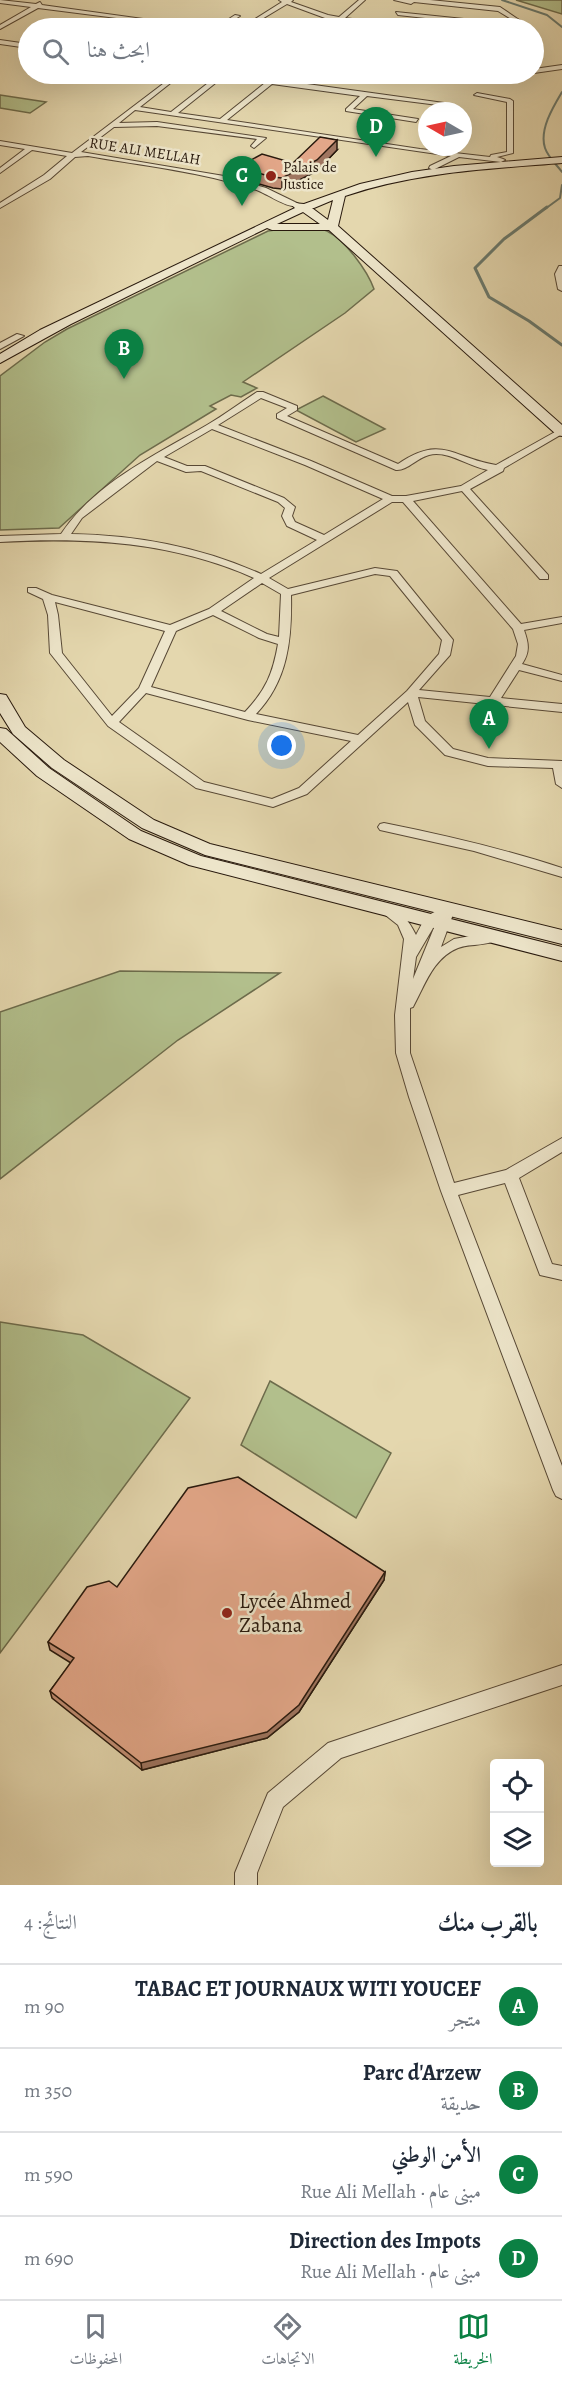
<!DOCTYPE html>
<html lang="ar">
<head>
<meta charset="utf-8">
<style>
  body { margin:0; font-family:Alegreya,Amiri,serif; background:#f2f2f3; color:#1f2937; direction:rtl }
  .controls { position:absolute; right:18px; bottom:18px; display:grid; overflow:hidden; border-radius:6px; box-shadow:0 6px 24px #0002 }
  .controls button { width:54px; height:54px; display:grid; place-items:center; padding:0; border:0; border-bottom:2px solid #e0e1e3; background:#fff; color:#1f2937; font:30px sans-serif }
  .compass { position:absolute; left:418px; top:102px; width:54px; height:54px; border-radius:50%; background:#fff; box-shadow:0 6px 24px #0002; rotate:279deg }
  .you { position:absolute; left:282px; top:746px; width:21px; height:21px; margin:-15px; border:4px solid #fff; border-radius:50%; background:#1a73e8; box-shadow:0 0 0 9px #1a73e833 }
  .badge { display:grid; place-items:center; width:39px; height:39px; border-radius:50%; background:#0b8043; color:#fff; font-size:20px; font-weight:700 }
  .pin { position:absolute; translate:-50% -50px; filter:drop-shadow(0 2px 3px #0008) }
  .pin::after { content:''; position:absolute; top:32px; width:21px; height:18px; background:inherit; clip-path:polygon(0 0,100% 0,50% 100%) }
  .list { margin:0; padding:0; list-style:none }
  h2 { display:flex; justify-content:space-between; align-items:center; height:78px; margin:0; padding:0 24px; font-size:26px }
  h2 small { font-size:20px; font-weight:400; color:#747a83 }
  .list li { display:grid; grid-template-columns:39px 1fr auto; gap:18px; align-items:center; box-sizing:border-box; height:84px; padding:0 24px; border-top:2px solid #e0e1e3 }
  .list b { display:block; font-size:22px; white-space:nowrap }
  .list p { margin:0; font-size:20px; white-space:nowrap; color:#747a83 }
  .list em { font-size:20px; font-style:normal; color:#747a83 }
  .icon { flex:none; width:33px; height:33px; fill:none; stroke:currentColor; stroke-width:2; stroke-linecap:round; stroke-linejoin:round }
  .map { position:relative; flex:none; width:562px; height:1885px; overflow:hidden; direction:ltr }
  .search { position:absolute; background:#fff; box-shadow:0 6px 24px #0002; left:18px; right:18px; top:18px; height:66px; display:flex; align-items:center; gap:15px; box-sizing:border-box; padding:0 21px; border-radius:33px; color:#747a83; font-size:22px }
  .sheet { height:414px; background:#fff }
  nav { display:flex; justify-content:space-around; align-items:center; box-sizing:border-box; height:84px; border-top:2px solid #e0e1e3; background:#fff; font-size:16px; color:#747a83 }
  nav a { display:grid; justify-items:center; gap:3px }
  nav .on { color:#0b8043 }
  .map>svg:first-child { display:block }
  .green { fill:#b2bf8c; stroke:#6d6c4c; stroke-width:1.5 }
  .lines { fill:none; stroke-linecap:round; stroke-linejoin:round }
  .stream-far1 { stroke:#69796d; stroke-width:2 }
  .stream { stroke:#69796d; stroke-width:3 }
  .street-casing { stroke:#574835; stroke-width:2 }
  .secondary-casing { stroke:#28190d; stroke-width:2 }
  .street { fill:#ede5ca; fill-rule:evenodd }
  .secondary { fill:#ede5ca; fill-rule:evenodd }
  .wall { fill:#c39076; stroke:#28190d; stroke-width:1.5 }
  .shaded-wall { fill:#9f7560; stroke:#28190d; stroke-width:1.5 }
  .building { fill:#e3a789; stroke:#28190d; stroke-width:1.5 }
  .poi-dot { fill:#8f2418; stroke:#ede5ca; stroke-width:2 }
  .labels { text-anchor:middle; stroke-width:5; stroke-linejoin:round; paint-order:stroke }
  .far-street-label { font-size:15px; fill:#28190d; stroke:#ede5ca }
  .far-poi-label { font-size:15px; fill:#28190d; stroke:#ede5ca; text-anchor:start }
  .near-poi-label { font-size:21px; fill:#28190d; stroke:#ede5ca; text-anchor:start }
</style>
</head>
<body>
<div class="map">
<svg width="562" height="1885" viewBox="0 0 562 1885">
  <rect width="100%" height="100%" fill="#e4d7ae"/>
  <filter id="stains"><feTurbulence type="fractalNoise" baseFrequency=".00333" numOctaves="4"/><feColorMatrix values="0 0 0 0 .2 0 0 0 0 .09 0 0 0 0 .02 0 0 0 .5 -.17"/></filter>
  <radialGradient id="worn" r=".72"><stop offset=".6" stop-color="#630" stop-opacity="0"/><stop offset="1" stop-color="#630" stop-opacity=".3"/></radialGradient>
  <g class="green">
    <polygon points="516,0 562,0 562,14"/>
    <polygon points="0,95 46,102 30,113 0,108"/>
    <path d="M289,228C301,228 316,226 327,231C345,240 367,270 374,289L345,313L243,382L257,388L241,397L231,395L210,406L216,409L140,455L59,528L0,530V376L45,342L67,329L268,231Z"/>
    <polygon points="323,396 385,429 356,442 296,410"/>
    <polygon points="120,971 280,973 178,1040 0,1179 0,1012"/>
    <polygon points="0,1322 83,1335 190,1398 0,1653"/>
    <polygon points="270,1381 391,1453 356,1518 241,1445"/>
  </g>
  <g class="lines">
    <g class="stream-far1">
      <polyline points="502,0 547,15 562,27"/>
      <path d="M562,92C553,107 539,130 545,148C548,157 556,164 562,172"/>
      <polyline points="545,209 560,198 562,185"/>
    </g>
    <polyline class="stream" points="547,207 504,239 475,268 489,297 529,321 562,345"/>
    <g class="street-casing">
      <g id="street">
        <polygon points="0,0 36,4 40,2 42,5 208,28 195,28 38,8 0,29 0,25 31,7 0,3"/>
        <polygon points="279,0 293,0 291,2 328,15 339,17 359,0 365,0 345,18 417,28 404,28 342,21 336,26 341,28 313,27 311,24 330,25 336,20 325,18 287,4 247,28 241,28 282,2"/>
        <polygon points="394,0 430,0 500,7 531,28 517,28 398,15 396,12 521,25 498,11 414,2 411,4"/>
        <polygon points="235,15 240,16 221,28 215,28"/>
        <polygon points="0,40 28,44 28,48 0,44"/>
        <polygon points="562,65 562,69 534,73 534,69"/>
        <path d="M176,74H182L140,107L171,112L217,76L213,74L271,79L444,103L446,106L367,96L353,109L418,119L416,122L346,111V109L360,96L272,84L227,120L420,149L490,157L491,155L507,152V102L474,95L477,93L510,99L513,101V153L497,157L503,159L505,160L501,162L459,157L433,170L429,168L430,166L451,156L135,110L119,123L157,122L266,138L254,148L251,146L257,139L157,126L114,127L81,152L224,176L266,188L301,205C291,211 269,195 259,191C204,172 145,166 88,156L75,157L50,179L0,208V203L44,175L67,156L32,150L0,173V168L25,149L0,145V141L72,153ZM223,77L265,83L220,119L178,113Z"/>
        <polygon points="455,74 461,74 453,81 449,81"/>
        <polygon points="559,266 562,266 562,291 558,289 555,274"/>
        <polygon points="17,334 24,336 0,349 0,343"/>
        <path d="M257,392H263L297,406V410L287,416L398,464C442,434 452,458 496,465L562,428V434L504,468L503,471L470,489L548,575V579H540L462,491L413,501L521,624L562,617V623L524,630C529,644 530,652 522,664L562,675V681L519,670L501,698L562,704V712L418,697L425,721L453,749L488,758L562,761V788L556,784L553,768L488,766L445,755L415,725L408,702L307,794L273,807L196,788L108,726L50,653L48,615L43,599L28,592V588H36L52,595L170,625L209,609L254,578C173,542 88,537 0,542V536L61,534C95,483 155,455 207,425C224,415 240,403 257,392ZM261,398L287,408L277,414V418L396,470C407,471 417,458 429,455C448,450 469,467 488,470L461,486L406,496H392L311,461L218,425ZM212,429L305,465L383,499L324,535L295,522L292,516L295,507L284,498L205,466H187L164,457ZM157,461L186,472L201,471L278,502L285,508L282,516L287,526L317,540L261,574C201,547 137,535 71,534L82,518ZM392,502H403L513,629L518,644L516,656L490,697L419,690L450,655L453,640L397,571L375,568L288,589L269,578ZM375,574L390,576L442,640L439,654L407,691L358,735L256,714C288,681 292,639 291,595ZM262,583L281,594L279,637L267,634L221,611ZM55,602L165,631L139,688L112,716L62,653L58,615ZM213,615L259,638L278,644C273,673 266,690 245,712L151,687L176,631ZM146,693L248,720L351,741L299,788L272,799L204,782L119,722Z"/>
        <path d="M384,823C444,835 504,849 562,868V877L474,851L380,830L378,827L380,824Z"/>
        <path d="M448,904L455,909L441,947L454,939L492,932L499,937C491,947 470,943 458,948C433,958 425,985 413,1007L410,1008V1053L454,1183L506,1170L562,1138V1152L519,1178L552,1264L562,1266V1280L540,1275L505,1183L458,1195L562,1466V1499L556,1496L553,1490L441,1191L409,1097L396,1053L395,1015L404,939L398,925L379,910L386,905C401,910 409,921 416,935C422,924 427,911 441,911L443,906ZM436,923L413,979L416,957Z"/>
        <polygon points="562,1665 562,1685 341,1758 283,1807 257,1873 257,1885 235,1885 235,1873 268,1793 328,1743"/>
      </g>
    </g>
    <g class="secondary-casing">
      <g id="secondary">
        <path d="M562,157V163C488,169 416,172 345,196L338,226L562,425V436L557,435L329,230H272L267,228L71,324L0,363V354L40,330L295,208L292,205L293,203L304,204L360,184L412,172L454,166ZM333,200L328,220L312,208H314ZM303,212L320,224H277Z"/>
        <polygon points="0,694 6,695 25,727 64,760 154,820 210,844 562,930 562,944 205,855 142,828 52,768 13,734 0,713"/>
        <polygon points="0,728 6,729 49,768 141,831 201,856 562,947 562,961 189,865 129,839 37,776 0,742"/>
      </g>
    </g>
    <use href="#street" class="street"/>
    <use href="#secondary" class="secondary"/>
  </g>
  <g class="wall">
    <polygon points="337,150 317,171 282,189 273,188 239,178 238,167 293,163"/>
    <polygon points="385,1572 384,1580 299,1712 267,1738 142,1770 52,1698 50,1691 71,1663 50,1650 48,1642 117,1587"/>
  </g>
  <g class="shaded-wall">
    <polygon points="337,140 337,150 317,171 282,189 282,178"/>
    <polygon points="385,1572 384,1580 299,1712 267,1738 142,1770 141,1763"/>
  </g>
  <g class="building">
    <polygon points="320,137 337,140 317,160 282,178 272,177 238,167 262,154 293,163"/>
    <polygon points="238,1477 385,1572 299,1705 267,1732 141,1763 50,1691 74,1658 48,1642 87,1587 109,1581 117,1587 188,1488"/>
  </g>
  <g class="poi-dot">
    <circle cx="271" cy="176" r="6"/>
    <circle cx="227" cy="1613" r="6"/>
  </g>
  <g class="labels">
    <g class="far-street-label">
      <text transform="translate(145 151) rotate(9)" y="5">RUE ALI MELLAH</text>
    </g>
    <g class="far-poi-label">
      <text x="283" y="172">Palais de<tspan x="283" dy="17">Justice</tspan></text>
    </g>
    <g class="near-poi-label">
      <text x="239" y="1608">Lycée Ahmed<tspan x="239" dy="24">Zabana</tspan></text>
    </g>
  </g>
  <rect width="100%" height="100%" filter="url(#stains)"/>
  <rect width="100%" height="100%" fill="url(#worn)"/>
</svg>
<div class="controls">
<button><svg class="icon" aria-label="locate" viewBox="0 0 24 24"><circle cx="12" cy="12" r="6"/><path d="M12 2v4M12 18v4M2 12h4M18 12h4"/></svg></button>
<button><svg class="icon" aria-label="layers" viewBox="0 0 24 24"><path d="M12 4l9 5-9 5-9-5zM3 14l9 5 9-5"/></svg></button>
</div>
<svg class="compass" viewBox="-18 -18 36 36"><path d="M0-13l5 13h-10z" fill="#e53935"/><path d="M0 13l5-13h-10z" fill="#747a83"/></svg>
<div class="you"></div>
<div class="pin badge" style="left:489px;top:749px">A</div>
<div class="pin badge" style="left:124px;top:379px">B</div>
<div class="pin badge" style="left:242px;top:206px">C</div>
<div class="pin badge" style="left:376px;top:157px">D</div>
<div class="search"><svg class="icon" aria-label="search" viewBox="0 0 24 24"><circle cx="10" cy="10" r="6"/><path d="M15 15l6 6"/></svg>ابحث هنا</div>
</div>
<section class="sheet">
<h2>بالقرب منك<small>النتائج: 4</small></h2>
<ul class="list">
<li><span class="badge">A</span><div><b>TABAC ET JOURNAUX WITI YOUCEF</b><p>متجر</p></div><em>90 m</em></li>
<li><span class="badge">B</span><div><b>Parc d'Arzew</b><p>حديقة</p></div><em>350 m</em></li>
<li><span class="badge">C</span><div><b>الأمن الوطني</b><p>مبنى عام · Rue Ali Mellah</p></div><em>590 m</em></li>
<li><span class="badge">D</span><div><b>Direction des Impots</b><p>مبنى عام · Rue Ali Mellah</p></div><em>690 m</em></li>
</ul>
</section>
<nav>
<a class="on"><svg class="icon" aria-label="map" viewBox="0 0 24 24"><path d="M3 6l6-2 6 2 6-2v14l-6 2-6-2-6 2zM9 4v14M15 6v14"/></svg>الخريطة</a>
<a><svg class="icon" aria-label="directions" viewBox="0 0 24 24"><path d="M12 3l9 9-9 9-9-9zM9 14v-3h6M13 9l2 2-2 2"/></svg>الاتجاهات</a>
<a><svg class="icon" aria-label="saved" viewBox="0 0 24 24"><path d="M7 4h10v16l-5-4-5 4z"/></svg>المحفوظات</a>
</nav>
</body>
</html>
